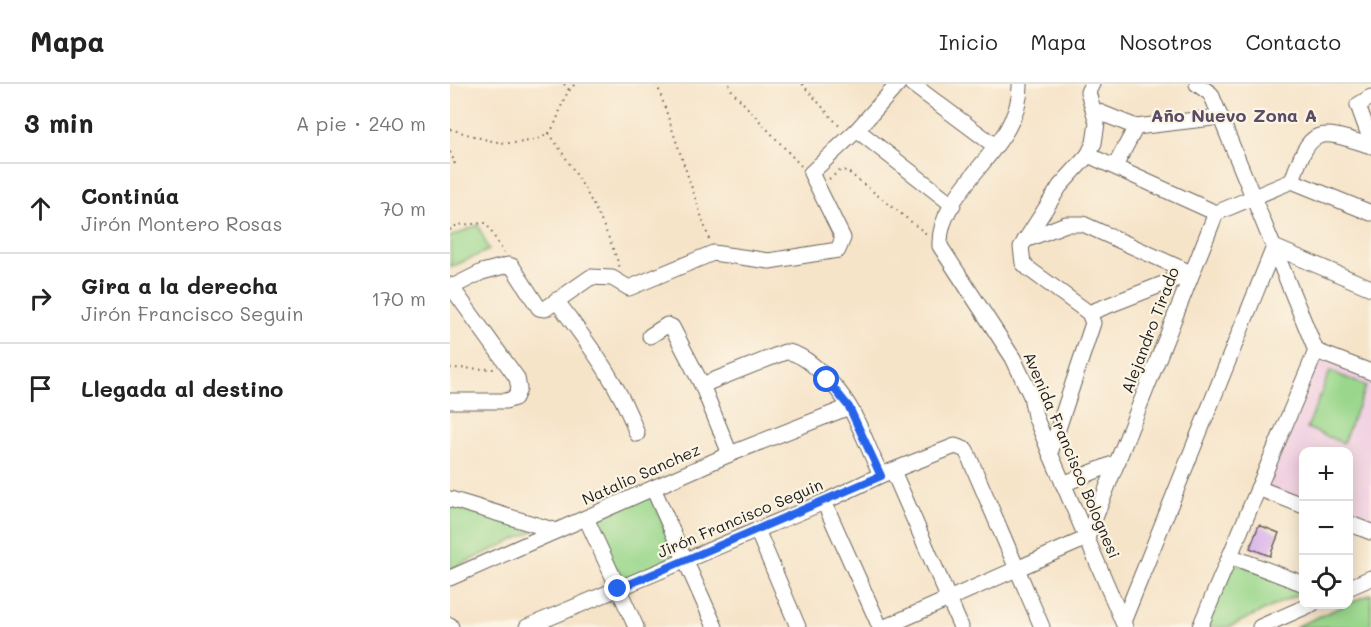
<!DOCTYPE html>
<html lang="es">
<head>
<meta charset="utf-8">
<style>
  body { margin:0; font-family:Mali,sans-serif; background:#f6f6f6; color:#222 }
  .controls { position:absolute; right:18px; bottom:18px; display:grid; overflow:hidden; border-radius:12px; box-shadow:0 3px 15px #0003 }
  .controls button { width:54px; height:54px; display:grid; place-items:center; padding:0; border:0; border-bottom:2px solid #e0e0e0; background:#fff; color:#222; font:30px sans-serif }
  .stop { position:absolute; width:18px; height:18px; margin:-14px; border:4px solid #2563eb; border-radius:50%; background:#fff }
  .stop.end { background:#2563eb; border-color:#fff; box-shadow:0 2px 6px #0008 }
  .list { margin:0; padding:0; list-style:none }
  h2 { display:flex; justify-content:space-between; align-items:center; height:78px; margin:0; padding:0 24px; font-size:26px }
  h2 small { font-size:20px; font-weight:400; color:#767676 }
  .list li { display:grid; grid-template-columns:39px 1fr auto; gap:18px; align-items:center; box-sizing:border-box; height:90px; padding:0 24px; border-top:2px solid #e0e0e0 }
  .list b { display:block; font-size:22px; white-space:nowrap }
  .list p { margin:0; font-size:20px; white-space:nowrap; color:#767676 }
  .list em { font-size:20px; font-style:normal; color:#767676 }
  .icon { flex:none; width:33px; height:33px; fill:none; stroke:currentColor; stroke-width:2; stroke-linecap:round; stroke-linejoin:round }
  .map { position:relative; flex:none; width:921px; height:543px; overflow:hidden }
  header { display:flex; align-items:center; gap:36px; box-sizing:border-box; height:84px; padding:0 30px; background:#fff; border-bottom:2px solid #e0e0e0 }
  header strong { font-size:28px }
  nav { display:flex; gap:33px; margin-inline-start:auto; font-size:21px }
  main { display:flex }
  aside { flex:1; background:#fff }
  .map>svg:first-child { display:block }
  .built { fill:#f1d0e2 }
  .green { fill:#9ad78c; stroke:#5b7a54; stroke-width:1.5 }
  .building { fill:#d1a6ec }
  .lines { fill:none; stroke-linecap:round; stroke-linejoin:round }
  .minor-casing { stroke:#686259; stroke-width:17 }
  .path { stroke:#686259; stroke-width:2; stroke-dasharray:1.5 4.5; stroke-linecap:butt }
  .minor { stroke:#fff; stroke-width:15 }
  .route { stroke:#2563eb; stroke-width:8 }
  .labels { text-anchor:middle; stroke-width:4.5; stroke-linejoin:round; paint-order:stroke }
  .street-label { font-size:16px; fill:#1c1c1c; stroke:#fcf5e5 }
  .neighbourhood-label { font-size:18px; font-weight:bold; fill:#5b4c65; stroke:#fcf5e5 }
</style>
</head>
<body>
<header>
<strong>Mapa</strong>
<nav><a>Inicio</a><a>Mapa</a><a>Nosotros</a><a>Contacto</a></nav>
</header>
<main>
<aside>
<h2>3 min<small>A pie · 240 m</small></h2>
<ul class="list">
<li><svg class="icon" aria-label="ahead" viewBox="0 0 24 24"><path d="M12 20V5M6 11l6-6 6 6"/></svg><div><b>Continúa</b><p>Jirón Montero Rosas</p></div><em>70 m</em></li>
<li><svg class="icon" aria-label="right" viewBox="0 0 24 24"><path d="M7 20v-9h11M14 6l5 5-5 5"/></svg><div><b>Gira a la derecha</b><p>Jirón Francisco Seguin</p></div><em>170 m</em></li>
<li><svg class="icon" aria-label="arrive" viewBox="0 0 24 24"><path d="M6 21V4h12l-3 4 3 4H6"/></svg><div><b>Llegada al destino</b></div></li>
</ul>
</aside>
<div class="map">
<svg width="921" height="543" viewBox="0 0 921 543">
  <rect width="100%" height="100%" fill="#fcf5e5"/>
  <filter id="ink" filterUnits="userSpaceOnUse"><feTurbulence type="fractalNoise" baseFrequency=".0167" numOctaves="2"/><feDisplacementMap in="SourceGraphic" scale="12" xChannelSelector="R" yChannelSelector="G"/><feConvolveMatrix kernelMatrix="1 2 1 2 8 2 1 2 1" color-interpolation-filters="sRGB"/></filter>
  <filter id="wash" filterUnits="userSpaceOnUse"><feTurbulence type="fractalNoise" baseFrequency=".008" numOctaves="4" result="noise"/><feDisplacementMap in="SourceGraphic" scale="24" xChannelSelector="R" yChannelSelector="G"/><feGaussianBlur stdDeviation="1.35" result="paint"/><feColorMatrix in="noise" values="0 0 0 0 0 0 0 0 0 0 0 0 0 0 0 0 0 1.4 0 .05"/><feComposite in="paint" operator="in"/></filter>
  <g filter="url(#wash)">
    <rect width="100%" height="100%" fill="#f6e4c9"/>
    <polygon class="built" points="869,275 921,296 921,440 899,432 898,368 854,368 853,416 816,403"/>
    <g class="green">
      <polygon points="28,141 39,166 1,183 0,153"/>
      <polygon points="880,287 916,302 893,359 857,344"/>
      <polygon points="201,411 227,474 171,497 145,435"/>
      <polygon points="0,421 84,447 0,485"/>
      <polygon points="782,477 853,504 853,508 779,543 755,543"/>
      <polygon points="921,510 921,543 845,543"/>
    </g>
    <g id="blocks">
      <polygon class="building" points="809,441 829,449 820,472 800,464"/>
    </g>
  </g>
  <g filter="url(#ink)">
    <use href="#blocks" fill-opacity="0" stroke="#686259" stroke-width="1.5"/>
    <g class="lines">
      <g class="minor-casing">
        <g id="minor">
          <polyline points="462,0 545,62"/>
          <path d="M570,0C572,63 487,104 490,162L563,274L581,312L585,332L600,369L675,543"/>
          <polyline points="747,0 761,10 866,267"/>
          <polyline points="921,13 908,21 921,57"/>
          <polyline points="644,26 686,43 771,33"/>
          <polyline points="407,46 503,121"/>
          <polyline points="638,71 766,129"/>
          <polyline points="665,82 686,43"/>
          <path d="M842,97C861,41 868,45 921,62"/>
          <polyline points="842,97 921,129"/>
          <polyline points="575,156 616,140 633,140 741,189"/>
          <polyline points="0,201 67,294 69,305 65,314 56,317 0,317"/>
          <polyline points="2,203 32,188 58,181 62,182 89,224 95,225 141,193 162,194 179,204 263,169 319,177 388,166 393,154 361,89 407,46 448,0"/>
          <path d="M106,216C137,258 170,300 187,350"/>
          <polyline points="639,229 741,189"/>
          <polyline points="200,252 217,241 222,243 252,301 280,370"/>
          <polyline points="866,267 921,288"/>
          <path d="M252,301L335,268C356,267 390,306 400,324C412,345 420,369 431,391"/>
          <polyline points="600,369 643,239 639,229 579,185 573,179 571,163 610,102 638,71 644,59 647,39 638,8 642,0"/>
          <polyline points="443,387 511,543"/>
          <polyline points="613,400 668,378"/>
          <polyline points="203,404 265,543"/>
          <polyline points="808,404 854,422"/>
          <polyline points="0,415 106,447"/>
          <polyline points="374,418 430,543"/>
          <polyline points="136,434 186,543"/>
          <polyline points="898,439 921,448"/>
          <polyline points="307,446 348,543"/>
          <polyline points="637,454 766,129 842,97"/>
          <polyline points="780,472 854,500"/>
          <polyline points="0,494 280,370 399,323"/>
          <polyline points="898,504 921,494"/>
          <polyline points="673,538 824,163 921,204"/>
          <polyline points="0,541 1,543"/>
          <polyline points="77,543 374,418 431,391 505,362 516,366 592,543"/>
          <polyline points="435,543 637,454"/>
          <polyline points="750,543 866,267"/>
          <polyline points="810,543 862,520"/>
        </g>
      </g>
      <g class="path">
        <polyline points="114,0 119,6"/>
        <polyline points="207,0 260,158"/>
        <polyline points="279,0 282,7 352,83"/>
        <polyline points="352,0 391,44"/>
        <path d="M0,45C32,54 54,65 86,55C93,53 99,51 102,45C112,29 109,16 125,0"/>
        <path d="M99,49C129,92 153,133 170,184"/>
        <polyline points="0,68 5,79 0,80"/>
        <polyline points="379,95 391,86 397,87 479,152"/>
        <polyline points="0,146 7,141 36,139 54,169"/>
        <polyline points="0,284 45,285"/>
      </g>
      <use href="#minor" class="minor"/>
    </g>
  </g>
  <g class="lines" filter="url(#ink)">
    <polyline class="route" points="168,505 431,392 399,323 377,296"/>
  </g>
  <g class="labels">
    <g class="street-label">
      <text transform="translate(700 246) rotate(-69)" y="6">Alejandro Tirado</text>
      <text transform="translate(622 371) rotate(67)" y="6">Avenida Francisco Bolognesi</text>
      <text transform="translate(191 390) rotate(-24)" y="6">Natalio Sanchez</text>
      <text transform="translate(290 434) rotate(-23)" y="6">Jirón Francisco Seguin</text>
    </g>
    <g class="neighbourhood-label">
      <text x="784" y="38">Año Nuevo Zona A</text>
    </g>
  </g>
</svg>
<div class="controls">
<button>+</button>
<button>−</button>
<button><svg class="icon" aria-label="locate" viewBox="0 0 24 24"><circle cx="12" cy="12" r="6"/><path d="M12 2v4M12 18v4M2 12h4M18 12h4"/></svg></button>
</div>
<div class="stop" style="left:377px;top:296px"></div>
<div class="stop end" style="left:168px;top:505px"></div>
</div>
</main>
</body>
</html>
